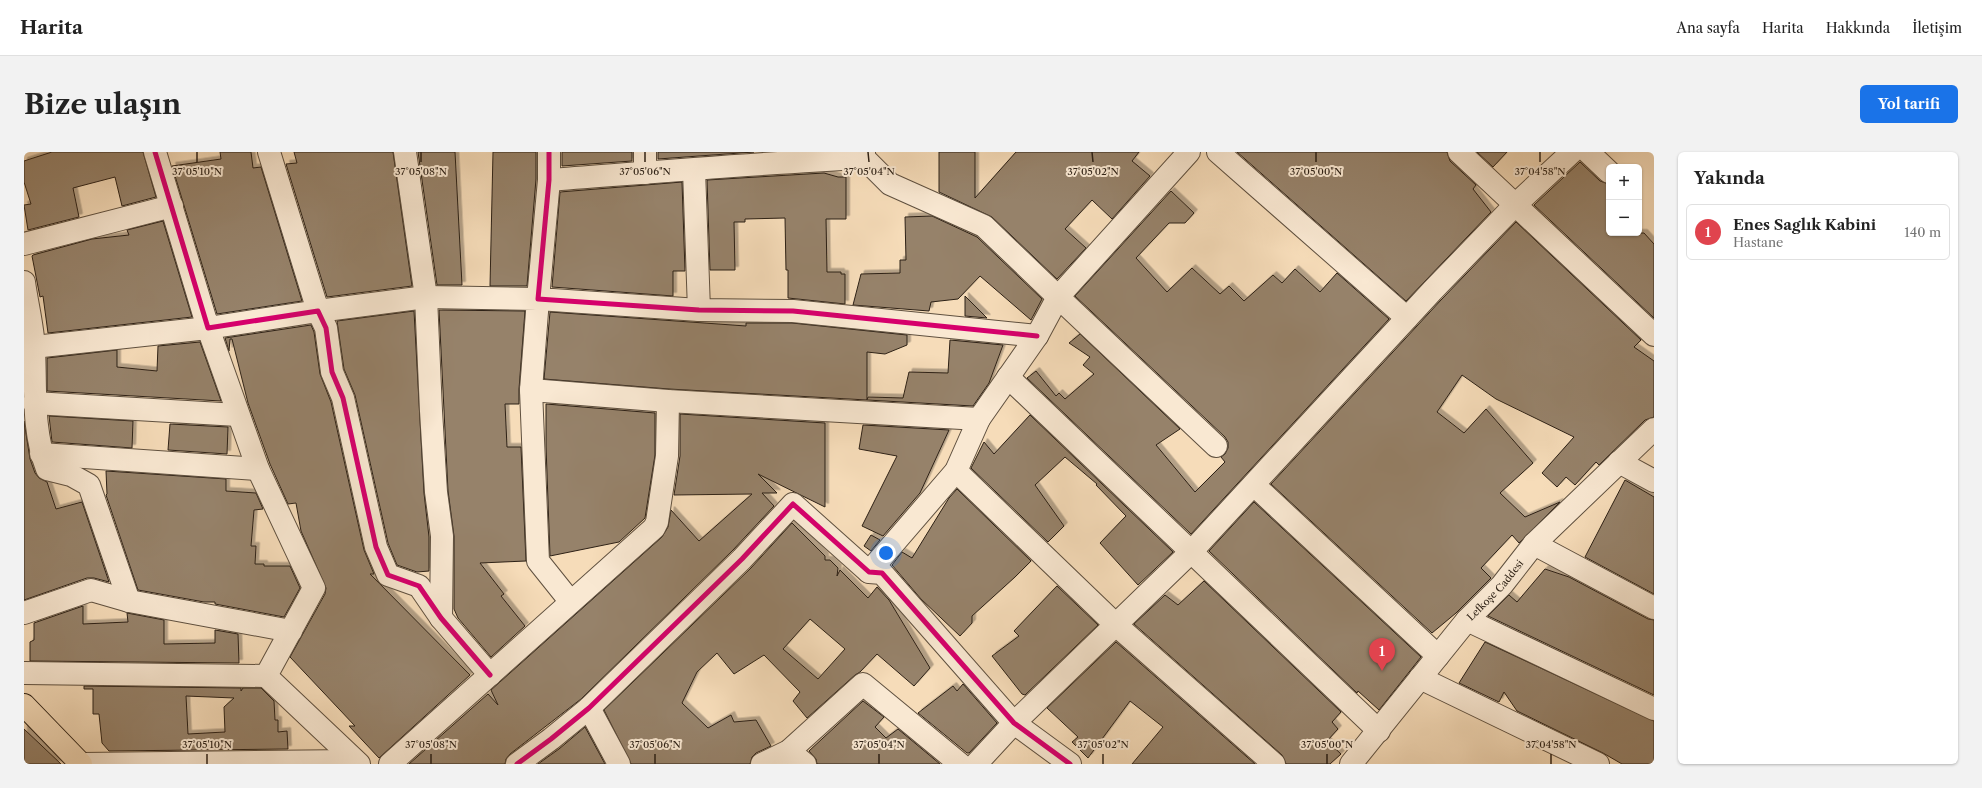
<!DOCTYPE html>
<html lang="tr">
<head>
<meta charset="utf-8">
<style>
  body { margin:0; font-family:"Libre Caslon Text",serif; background:#f2f2f2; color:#222 }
  .controls { position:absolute; right:12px; top:12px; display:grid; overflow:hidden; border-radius:6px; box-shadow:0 1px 3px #0004 }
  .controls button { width:36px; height:36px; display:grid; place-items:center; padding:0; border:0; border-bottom:1px solid #e0e0e0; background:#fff; color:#222; font:20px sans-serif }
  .you { position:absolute; left:862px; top:401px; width:14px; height:14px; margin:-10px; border:3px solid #fff; border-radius:50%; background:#1a73e8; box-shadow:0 0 0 6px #1a73e833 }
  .badge { display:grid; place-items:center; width:26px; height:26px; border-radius:50%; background:#1a73e8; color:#fff; font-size:13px; font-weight:700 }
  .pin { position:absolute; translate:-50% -33px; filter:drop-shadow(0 1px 2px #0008) }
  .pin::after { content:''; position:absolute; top:21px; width:14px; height:12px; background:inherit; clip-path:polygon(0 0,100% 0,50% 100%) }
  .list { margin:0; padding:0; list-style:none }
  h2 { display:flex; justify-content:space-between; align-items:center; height:52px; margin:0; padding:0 16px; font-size:17px }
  h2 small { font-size:13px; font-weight:400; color:#767676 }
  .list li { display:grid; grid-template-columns:26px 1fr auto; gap:12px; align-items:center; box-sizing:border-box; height:56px; margin:0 8px 8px; padding:0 8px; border:1px solid #e0e0e0; border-radius:6px }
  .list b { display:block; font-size:15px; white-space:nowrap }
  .list p { margin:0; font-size:13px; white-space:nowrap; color:#767676 }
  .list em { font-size:13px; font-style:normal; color:#767676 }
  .map { position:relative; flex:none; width:1630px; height:612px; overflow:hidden; border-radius:6px }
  header { display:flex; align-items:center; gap:24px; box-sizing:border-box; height:56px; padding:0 20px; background:#fff; border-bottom:1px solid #e0e0e0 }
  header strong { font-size:19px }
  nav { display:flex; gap:22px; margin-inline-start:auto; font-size:14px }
  .intro { display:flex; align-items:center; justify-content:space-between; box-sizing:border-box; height:96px; padding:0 24px }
  h1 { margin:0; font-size:28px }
  .button { padding:10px 18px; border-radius:6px; background:#1a73e8; color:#fff; font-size:14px; font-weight:700 }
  main { display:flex; gap:24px; padding:0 24px }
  aside { flex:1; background:#fff; border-radius:6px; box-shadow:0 1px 3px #0004 }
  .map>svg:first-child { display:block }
  .building { fill:#96826b; stroke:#2d2116; fill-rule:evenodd; filter:url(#shadow) }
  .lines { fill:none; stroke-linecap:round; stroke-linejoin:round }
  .minor-casing { stroke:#5f503f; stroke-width:24 }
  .major-casing { stroke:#2d2116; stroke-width:24 }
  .minor { stroke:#f9e8d2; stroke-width:22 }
  .major { stroke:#f6dcb9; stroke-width:22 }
  .cycleway-casing { stroke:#f9e8d2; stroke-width:8 }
  .cycleway { stroke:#d6006c; stroke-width:5 }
  .ticks { fill:none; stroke:#2d2116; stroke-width:1.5 }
  .labels { text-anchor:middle; stroke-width:4; stroke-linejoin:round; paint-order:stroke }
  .street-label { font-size:10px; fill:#2d2116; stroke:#f9e8d2 }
  .ticks-label { font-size:10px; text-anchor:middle; fill:#2d2116; stroke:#f9e8d2; stroke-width:4; stroke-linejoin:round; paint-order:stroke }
</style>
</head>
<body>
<header>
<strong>Harita</strong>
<nav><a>Ana sayfa</a><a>Harita</a><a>Hakkında</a><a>İletişim</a></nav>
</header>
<div class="intro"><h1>Bize ulaşın</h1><a class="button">Yol tarifi</a></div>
<main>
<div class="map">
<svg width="1630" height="612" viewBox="0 0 1630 612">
  <defs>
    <filter id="shadow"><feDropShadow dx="3.5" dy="-3.5" stdDeviation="0" flood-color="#0004"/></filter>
  </defs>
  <rect width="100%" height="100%" fill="#f6dcb9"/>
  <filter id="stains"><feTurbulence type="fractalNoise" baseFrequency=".005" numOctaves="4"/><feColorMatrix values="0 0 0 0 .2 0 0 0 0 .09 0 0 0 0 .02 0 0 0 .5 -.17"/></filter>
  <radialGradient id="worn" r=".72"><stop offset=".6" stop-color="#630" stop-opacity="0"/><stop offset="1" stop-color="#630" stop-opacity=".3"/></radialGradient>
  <g class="building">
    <polygon points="28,0 119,0 132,45 98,54 91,25 49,36 55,65 4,78 0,53 7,52 0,30 0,9"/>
    <polygon points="196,0 227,0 229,16 237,15 278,149 193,162 148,14 197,7"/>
    <polygon points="270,0 369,0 388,134 303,145 262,12 273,11"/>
    <polygon points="394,0 431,0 438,133 413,133"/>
    <polygon points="469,0 512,0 512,27 503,134 466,134"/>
    <polygon points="538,0 608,0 608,9 538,14"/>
    <polygon points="634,0 730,0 634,7"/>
    <polygon points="915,0 951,0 951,46 992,0 1115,0 1108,9 1126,24 1088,67 1068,48 1041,77 1062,96 1033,127 968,65 915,40"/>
    <polygon points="1213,0 1423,0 1426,9 1452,33 1449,37 1467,60 1382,149"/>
    <polygon points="1453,0 1483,0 1469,15"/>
    <polygon points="1556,10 1576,29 1585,32 1585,81 1620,81 1630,92 1630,166 1510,53"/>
    <polygon points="800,21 814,25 822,25 822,67 802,67 803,120 817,120 817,122 821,122 821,152 764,146 764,118 762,118 761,66 721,67 721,70 710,70 711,118 686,118 683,28"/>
    <polygon points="658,30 661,119 649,119 649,144 528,135 536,40"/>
    <polygon points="1147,39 1170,61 1161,71 1145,71 1112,106 1143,140 1168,116 1196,142 1205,134 1220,149 1249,123 1258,131 1271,117 1296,140 1313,121 1365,167 1167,382 1003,226 1012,219 1032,244 1035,241 1041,247 1070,222 1059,213 1066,205 1045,191 1056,182 1156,277 1132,293 1171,340 1201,310 1197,305 1201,302 1204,296 1204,290 1201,285 1051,144"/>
    <polygon points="908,64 953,85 1018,147 1007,168 956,124 934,147 907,150 905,159 829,153 837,122 876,121 876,108 882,108 881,65"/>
    <polygon points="139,69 168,165 24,181 19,144 16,145 8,104 9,103 68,87 105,83 103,78"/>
    <polygon points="1492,70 1617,188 1610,195 1630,209 1630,265 1621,268 1575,313 1572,310 1551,333 1542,325 1533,335 1518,321 1550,285 1472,247 1438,223 1413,260 1440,281 1462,257 1509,311 1476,341 1501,365 1536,350 1495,391 1488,383 1457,416 1467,426 1432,461 1408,481 1247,332 1417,148"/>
    <polygon points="941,144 963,166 941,164"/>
    <polygon points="415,158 501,159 495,237 495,252 481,252 483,295 497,295 502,409 456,411 480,442 477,444 501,474 467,505 434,466 430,457 430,384 424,339"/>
    <polygon points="390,159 400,341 405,385 405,419 393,420 373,413 364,391 331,243 320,217 313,169"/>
    <polygon points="526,160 722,174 722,171 768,171 883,183 883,193 861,202 843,200 843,248 645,237 520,227"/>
    <polygon points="287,173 290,180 296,222 307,250 340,398 350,422 346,422 446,523 355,606 325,574 331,574 266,505 301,442 302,436 277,379 272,351 264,352 246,312 224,251 208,187 206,187 205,199 201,186"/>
    <polygon points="926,188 979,193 965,231 949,254 843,248 844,245 879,246 885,220 924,221"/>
    <polygon points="176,190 197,249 23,239 23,206 93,198 93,215 133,219 134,194"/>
    <polygon points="522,252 631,261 631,303 621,366 595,390 526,404 522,294"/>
    <polygon points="656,262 801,271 801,355 734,322 753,341 738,341 750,354 709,398 557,547 486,602 482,607 481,612 385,612 464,542 474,553 467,538 638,385 644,375 647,358 675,389 728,342 650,343 656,304"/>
    <polygon points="1006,263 1149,400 1114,433 1076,391 1102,364 1072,333 1073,332 1041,305 1011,333 1040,374 1024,390 947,316 960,290 970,302"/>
    <polygon points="25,264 109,269 108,296 28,290"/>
    <polygon points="0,269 6,307 11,321 15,326 23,330 32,357 58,350 85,430 70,426 63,426 0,448"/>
    <polygon points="146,272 204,275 203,302 144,298"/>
    <polygon points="839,273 925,278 896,341 859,384 838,374 873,304 835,297"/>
    <polygon points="82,319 202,327 202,339 232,341 239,357 230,358 227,394 232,394 231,412 240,412 240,414 266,414 276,436 260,465 191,452 191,450 180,450 114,438 82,343 83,342"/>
    <polygon points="1601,328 1630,345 1630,442 1561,405"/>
    <polygon points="933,337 1007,409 991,425 948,464 948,471 936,484 897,447 868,413 878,400 888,406 925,346"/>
    <polygon points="1230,350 1397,505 1355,558 1334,539 1333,541 1185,399"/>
    <path d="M768,371L801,404V408H806L814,416L813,424L816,418L844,446L853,435L865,448L906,516L890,534L853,502L836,520L831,523L783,566L769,549L776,540L740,503L710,522L693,501L673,520L658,551L684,576L707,563L710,570L732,568L747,594L732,601L728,605L726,612H607L580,558L727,416ZM786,467L821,497L794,527L759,497Z"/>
    <polygon points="847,383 856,388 847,399 840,394"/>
    <polygon points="1521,417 1545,425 1624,467 1630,468 1630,543 1464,464 1485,443 1493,450"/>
    <polygon points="1180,429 1317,560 1308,570 1314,577 1303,589 1317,602 1306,612 1262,612 1258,603 1110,472 1141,443 1154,453"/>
    <polygon points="1033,434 1074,473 1001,543 998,542 968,504 995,484 990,479"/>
    <polygon points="59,454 59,472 104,470 103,461 140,468 140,492 191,491 191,478 214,482 215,511 6,509 6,490 10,488 10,471"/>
    <polygon points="1092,490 1231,612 1108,612 1139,575 1106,549 1064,606 1048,590 1054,585 1023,556"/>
    <polygon points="1461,490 1630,569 1630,612 1598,612 1579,601 1493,559 1480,540 1475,550 1435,531"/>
    <polygon points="939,532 973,571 945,601 943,601 894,561 929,534 933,539"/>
    <path d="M60,534L217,536V539L219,536H237L250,549L251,568H254V580L263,579L264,597L85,599L78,591L75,562H69V537H60ZM162,544L210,546L200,555L201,580L164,582Z"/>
    <polygon points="839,549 860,565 851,575 862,586 874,577 916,612 793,612 792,607 785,599"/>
    <polygon points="561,575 581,612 514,612 535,597"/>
    <polygon points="0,577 18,594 37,612 0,612"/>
  </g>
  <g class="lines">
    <g class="minor-casing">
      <g id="minor">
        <polyline points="131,0 184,176 294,159 302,176 308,220 319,246 352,395 364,423 395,434 417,466 466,523"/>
        <polyline points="245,0 294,159 402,145 514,147 507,238 514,409 546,449"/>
        <polyline points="381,0 402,145 407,259 412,340 418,384 417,466"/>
        <polyline points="525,0 525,28 514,147 675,158 769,159 1013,184"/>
        <polyline points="840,0 840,6 866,32 960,74 1034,145 1013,184 955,267 932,319 845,420"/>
        <polyline points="1165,0 1034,145 1192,294"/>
        <polyline points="1194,0 1383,166"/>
        <polyline points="1435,0 1630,183"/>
        <polyline points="1564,0 1585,20"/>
        <polyline points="670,18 675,158"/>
        <polyline points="621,21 621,0"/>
        <path d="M525,28C630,20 735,11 840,6"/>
        <polyline points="0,92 148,54"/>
        <path d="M0,130C3,152 9,175 10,197C12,238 8,277 23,317L47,323L65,333L105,449"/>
        <polyline points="0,196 184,176 234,317 290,436 242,524 335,612"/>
        <polyline points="984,225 1355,579"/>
        <polyline points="507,238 644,249 955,267"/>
        <polyline points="10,251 214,263"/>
        <polyline points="17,302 234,317"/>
        <polyline points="1595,310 1630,329"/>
        <polyline points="932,319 1092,473 1250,612"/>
        <polyline points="1230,333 1414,504"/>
        <polyline points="1510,392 1630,456"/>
        <polyline points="0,461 67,438 105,449 267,479"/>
        <polyline points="1443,468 1630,557"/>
        <polyline points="0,521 242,524"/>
        <polyline points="1396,526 1574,612"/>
        <polyline points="565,556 595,612"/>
        <polyline points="765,599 781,612"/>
        <polyline points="58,612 331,609"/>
        <polyline points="366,612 630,376 633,370 643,304 644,249"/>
        <polyline points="493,612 527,587 565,556 718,407 769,352 845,420 858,421 990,571 1046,612"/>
        <polyline points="738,612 765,599 839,532 936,612"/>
        <polyline points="952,612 990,571 1168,399 1408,139 1491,53 1548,0"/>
        <path id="s1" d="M1327,612L1443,468L1478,433L1510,392L1630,277"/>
      </g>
    </g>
    <g class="major-casing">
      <polyline id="major" points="0,553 57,612"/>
    </g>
    <use href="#minor" class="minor"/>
    <use href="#major" class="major"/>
    <g class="cycleway-casing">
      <g id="cycleway">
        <polyline points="131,0 184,176 294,159 302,176 308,220 319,246 352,395 364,423 395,434 417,466 466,523"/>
        <polyline points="525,0 525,28 514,147 675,158 769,159 1013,184"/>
        <polyline points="493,612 527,587 565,556 718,407 769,352 845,420 858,421 990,571 1046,612"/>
      </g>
    </g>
    <use href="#cycleway" class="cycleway"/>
  </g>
  <path class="ticks" d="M173,0V10M397,0V10M621,0V10M844,0L845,10M1068,0L1069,10M1292,0V10M1516,0V10M183,602V612M407,602V612M631,602V612M855,602V612M1079,602V612M1303,602V612M1527,602V612"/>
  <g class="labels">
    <g class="street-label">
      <text dy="4" stroke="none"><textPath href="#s1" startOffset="226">Lefkoşe Caddesi</textPath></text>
    </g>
  </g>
  <g class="ticks-label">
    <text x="173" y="23">37°05'10"N</text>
    <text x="397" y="23">37°05'08"N</text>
    <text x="621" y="23">37°05'06"N</text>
    <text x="845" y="23">37°05'04"N</text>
    <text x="1069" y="23">37°05'02"N</text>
    <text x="1292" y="23">37°05'00"N</text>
    <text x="1516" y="23">37°04'58"N</text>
    <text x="183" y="596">37°05'10"N</text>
    <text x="407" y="596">37°05'08"N</text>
    <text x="631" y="596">37°05'06"N</text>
    <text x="855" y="596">37°05'04"N</text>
    <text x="1079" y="596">37°05'02"N</text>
    <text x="1303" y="596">37°05'00"N</text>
    <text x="1527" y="596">37°04'58"N</text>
  </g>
  <rect width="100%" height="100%" filter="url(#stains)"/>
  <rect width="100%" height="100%" fill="url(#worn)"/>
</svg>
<div class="controls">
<button>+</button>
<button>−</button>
</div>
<div class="you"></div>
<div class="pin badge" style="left:1358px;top:519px;background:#e0444e">1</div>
</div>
<aside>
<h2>Yakında<small></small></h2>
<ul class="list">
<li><span class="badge" style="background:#e0444e">1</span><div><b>Enes Saglık Kabini</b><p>Hastane</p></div><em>140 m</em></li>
</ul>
</aside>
</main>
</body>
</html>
